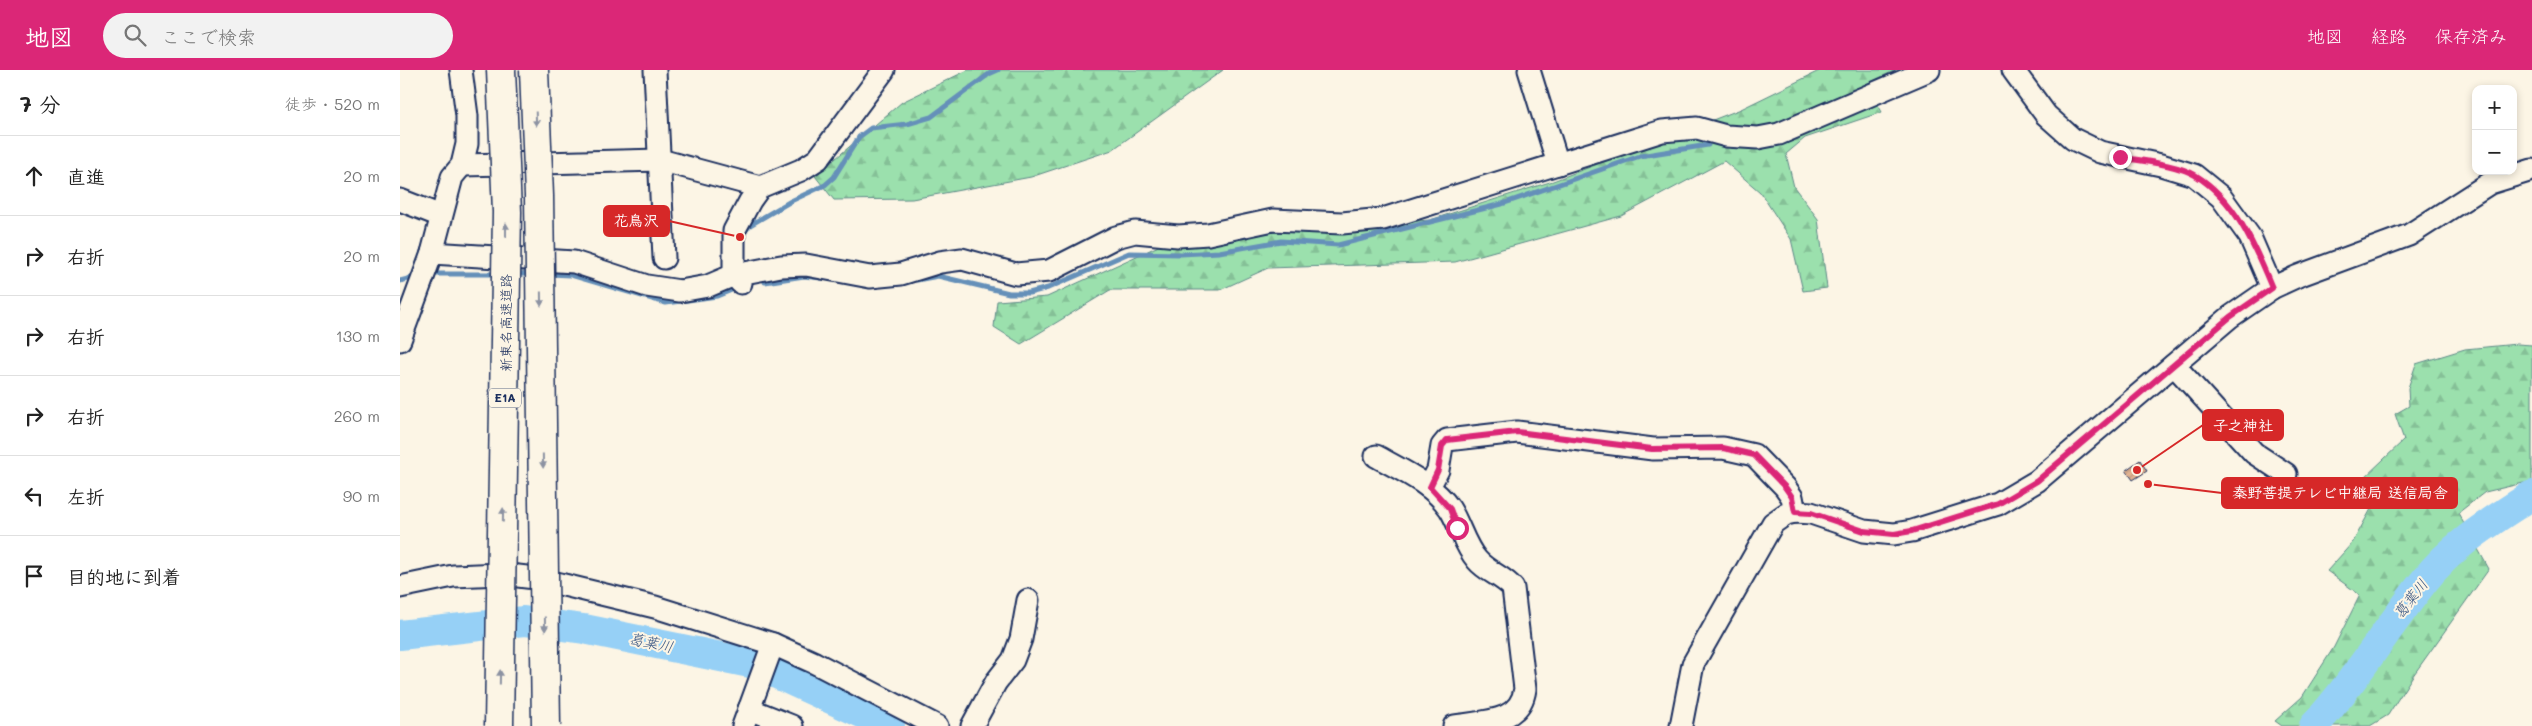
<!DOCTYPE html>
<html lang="ja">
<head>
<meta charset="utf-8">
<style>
  body { margin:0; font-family:Mali,"Klee One",sans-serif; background:#f2f2f2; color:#222 }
  .controls { position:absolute; right:15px; top:15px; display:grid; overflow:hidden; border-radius:10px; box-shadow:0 2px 8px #0003 }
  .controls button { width:45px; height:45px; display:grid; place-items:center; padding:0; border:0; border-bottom:1px solid #e0e0e0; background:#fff; color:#222; font:25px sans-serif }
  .stop { position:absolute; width:15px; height:15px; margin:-11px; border:4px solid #db2777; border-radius:50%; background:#fff }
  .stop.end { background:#db2777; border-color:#fff; box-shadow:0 1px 5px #0008 }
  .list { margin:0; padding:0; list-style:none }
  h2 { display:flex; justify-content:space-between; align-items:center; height:65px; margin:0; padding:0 20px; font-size:21px }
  h2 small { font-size:16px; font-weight:400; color:#767676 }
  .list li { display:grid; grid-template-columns:32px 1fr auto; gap:15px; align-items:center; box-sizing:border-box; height:80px; padding:0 20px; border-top:1px solid #e0e0e0 }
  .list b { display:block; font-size:19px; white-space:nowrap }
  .list em { font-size:16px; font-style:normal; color:#767676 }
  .icon { flex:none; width:28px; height:28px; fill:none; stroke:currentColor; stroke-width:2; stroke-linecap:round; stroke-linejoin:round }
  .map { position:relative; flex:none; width:2132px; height:656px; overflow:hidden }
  header { display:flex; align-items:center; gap:30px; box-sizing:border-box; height:70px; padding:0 25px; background:#db2777; color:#fff }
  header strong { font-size:24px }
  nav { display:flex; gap:28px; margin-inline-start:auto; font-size:18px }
  .search { width:350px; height:45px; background:#f2f2f2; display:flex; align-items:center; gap:12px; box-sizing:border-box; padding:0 18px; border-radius:28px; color:#767676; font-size:19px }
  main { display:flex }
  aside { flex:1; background:#fff }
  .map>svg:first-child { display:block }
  .forest { fill:url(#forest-firs); stroke:#5b8886 }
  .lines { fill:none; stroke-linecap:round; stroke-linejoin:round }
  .stream { stroke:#6590b9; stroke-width:5 }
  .river { stroke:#96d0f6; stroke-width:30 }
  .building { fill:url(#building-hatch); stroke:#1b2f5e }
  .minor-casing { stroke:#1b2f5e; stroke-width:25 }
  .minor { stroke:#fcf5e5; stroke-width:21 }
  .highway-bridge-casing { stroke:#1b2f5e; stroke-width:31; stroke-linecap:butt }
  .highway-bridge { stroke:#fcf5e5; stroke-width:28 }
  .oneway { fill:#8c92a2 }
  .route { stroke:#db2777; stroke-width:6 }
  .labels { text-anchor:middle; stroke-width:4; stroke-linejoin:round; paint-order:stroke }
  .shield { fill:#fcf5e5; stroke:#5e6a86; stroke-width:1 }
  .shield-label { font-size:12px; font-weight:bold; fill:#1b2f5e }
  .street-label { font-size:14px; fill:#1b2f5e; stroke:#fcf5e5 }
  .water-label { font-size:15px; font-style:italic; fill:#3a5784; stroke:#fcf5e5 }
  .leader { fill:none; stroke:#d62828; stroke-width:2 }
  .callout-dot { fill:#d62828; stroke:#fcf5e5; stroke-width:2 }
  .callout { fill:#d62828; stroke:#d62828; stroke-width:2 }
  .callout-label { font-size:15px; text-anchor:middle; font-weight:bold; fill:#fff }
</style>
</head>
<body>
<header>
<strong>地図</strong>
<div class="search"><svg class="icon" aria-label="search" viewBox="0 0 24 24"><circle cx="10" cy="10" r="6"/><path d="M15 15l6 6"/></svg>ここで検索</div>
<nav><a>地図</a><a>経路</a><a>保存済み</a></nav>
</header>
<main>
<aside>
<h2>7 分<small>徒歩 · 520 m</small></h2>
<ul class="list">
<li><svg class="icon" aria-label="ahead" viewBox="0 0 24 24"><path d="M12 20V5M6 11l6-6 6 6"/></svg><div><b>直進</b></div><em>20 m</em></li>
<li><svg class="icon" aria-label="right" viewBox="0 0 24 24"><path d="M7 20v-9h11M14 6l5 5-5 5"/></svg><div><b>右折</b></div><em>20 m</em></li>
<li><svg class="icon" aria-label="right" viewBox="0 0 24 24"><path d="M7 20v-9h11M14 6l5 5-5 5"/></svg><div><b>右折</b></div><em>130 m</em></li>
<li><svg class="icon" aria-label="right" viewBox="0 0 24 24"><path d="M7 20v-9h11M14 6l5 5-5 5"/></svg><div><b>右折</b></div><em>260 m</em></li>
<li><svg class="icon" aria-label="left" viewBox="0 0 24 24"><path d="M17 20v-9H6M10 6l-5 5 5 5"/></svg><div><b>左折</b></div><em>90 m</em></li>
<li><svg class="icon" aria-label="arrive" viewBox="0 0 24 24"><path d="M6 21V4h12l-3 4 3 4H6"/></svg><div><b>目的地に到着</b></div></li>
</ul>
</aside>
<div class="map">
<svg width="2132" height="656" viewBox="0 0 2132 656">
  <defs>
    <pattern id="forest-firs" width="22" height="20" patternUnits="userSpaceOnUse" patternTransform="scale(1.25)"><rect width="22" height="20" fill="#9be0ad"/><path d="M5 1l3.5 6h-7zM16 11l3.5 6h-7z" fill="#85c097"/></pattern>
    <pattern id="building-hatch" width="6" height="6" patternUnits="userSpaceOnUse" patternTransform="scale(1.25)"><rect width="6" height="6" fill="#e1b392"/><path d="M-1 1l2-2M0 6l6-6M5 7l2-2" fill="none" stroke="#c09a80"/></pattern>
  </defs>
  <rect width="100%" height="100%" fill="#fcf5e5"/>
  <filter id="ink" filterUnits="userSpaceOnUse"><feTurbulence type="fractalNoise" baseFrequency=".02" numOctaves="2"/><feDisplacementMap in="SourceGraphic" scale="10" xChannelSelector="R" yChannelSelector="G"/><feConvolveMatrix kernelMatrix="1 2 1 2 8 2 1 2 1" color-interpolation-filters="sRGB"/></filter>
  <g filter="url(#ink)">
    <g class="forest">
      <polygon points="568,0 823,0 712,80 631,107 512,129 434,130 415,106 502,32"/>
      <polygon points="1421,0 1496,0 1466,14 1482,42 1405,68 1386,84 1394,117 1418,149 1427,218 1403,221 1391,169 1360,122 1324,91 1221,146 1055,192 868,198 820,220 710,220 621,274 594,257 597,231 647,227 763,174 877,162 1030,150 1153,111 1269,67 1341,39"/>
      <polygon points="2117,274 2132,275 2132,411 2085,422 2058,443 2089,499 2012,607 1988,645 1970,656 1882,656 1875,651 1902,627 1934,577 1960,525 1927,501 1953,472 1977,428 1963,409 2004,370 1995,344 2009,336 2008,318 2016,294 2065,279"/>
    </g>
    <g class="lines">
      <g class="stream">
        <polyline points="344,162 350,155 391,131 425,115 434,107 459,67 471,58 507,54 531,47 589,4 598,0"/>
        <polyline points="32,204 98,204"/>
        <polyline points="114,204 133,204"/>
        <polyline points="149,204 171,205 266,233 317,226 334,219 335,214"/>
        <polyline points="517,210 538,206 609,223 629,223 648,218 729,183 781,184 819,182 881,171 938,175 1102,134 1240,86 1308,75"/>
        <polyline points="0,211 16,207"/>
        <polyline points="365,212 404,206 421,208"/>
      </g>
      <g class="river">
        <polyline points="0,565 124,551 184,559 355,594 490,656"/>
        <path d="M1914,656C1955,611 1987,558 2025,510C2053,474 2094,450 2132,425"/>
      </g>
    </g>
    <polygon class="building" points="1740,390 1747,401 1733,410 1726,400"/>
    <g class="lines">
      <g class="minor-casing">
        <g id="minor">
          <polyline points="255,0 264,188"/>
          <polyline points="1129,0 1158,94"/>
          <polyline points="1613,0 1646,45 1673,69 1700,82 1761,95 1794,105 1821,127 1850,167 1872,218"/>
          <polyline points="62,95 260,90 360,117"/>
          <polyline points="0,130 41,146"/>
          <polyline points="32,183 174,192 247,216 280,221 308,216 334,205 381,196 406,195 470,207 501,204 540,192 562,189 616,204 649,201 716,167 735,162 778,166 808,164 873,150 942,153 983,149 1262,61 1297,58 1326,66 1358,68 1379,64 1529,0"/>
          <polyline points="341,213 334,205 334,161 350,131 360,117 401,100 418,89 484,0"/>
          <polyline points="0,270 32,183 52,107 62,95 67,74 67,46 61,0"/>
          <polyline points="1774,295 1854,383 1886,404"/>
          <path d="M976,386C1001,400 1033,414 1050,439C1060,455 1064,475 1077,490C1087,502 1103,506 1113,518L1125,619C1120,654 1083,651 1054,656"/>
          <polyline points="1029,417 1038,400 1042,376 1047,370 1117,362 1253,379 1323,378 1354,385 1385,417 1392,427 1395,442"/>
          <polyline points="0,517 53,506 101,504 135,508 255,537 373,574 415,593 537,656"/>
          <polyline points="349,639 392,656"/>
          <polyline points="343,656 373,574"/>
          <polyline points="572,656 596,612 613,590 621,569 628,530"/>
          <polyline points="1281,656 1293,594 1373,453 1386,444 1395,442 1411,443 1464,461 1494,464 1512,461 1598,434 1637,411 1830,247 1872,218 1898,206 2009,165 2090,113 2132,100"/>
        </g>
      </g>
      <use href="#minor" class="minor"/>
      <g class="highway-bridge-casing">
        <g id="highway-bridge">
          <polyline points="134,0 139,126 146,656"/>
          <polyline points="99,656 107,142 101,0"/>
        </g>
      </g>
      <use href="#highway-bridge" class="highway-bridge"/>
    </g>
    <defs><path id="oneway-solid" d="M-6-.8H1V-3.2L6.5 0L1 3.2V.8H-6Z" transform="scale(1.25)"/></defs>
    <g class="oneway">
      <use href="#oneway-solid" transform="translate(136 49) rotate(88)"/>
      <use href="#oneway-solid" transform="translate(106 160) rotate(-90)"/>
      <use href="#oneway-solid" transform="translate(141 229) rotate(89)"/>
      <use href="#oneway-solid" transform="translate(143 391) rotate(89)"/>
      <use href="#oneway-solid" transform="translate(103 445) rotate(-89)"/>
      <use href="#oneway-solid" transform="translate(145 554) rotate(89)"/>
      <use href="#oneway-solid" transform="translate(100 607) rotate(-89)"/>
    </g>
  </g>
  <g class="lines" filter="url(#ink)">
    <path class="route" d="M1057,458L1050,439L1030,417L1038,400L1042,376L1047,370L1117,362L1252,379L1323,378L1354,385L1385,417L1392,427L1395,442L1411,443L1464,461L1494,464L1512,461L1598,434L1637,411L1830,247L1872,218C1855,177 1836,130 1795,105C1776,94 1741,91 1720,87"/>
  </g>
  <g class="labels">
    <rect class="shield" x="89" y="318.5" width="32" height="19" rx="4"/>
    <g class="shield-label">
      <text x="105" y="332">E1A</text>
    </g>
    <g class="street-label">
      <text transform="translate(106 253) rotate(-90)" y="5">新東名高速道路</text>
    </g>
    <g class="water-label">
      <text transform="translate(2011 529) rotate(-52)" y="5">葛葉川</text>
      <text transform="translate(251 573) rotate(12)" y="5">葛葉川</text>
    </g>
  </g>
  <path class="leader" d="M340 167L269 151M1737 400L1803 355M1748 414L1822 423"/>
  <g class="callout-dot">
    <circle cx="340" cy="167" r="5"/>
    <circle cx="1737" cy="400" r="5"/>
    <circle cx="1748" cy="414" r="5"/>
  </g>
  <g class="callout">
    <rect x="204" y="136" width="65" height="30" rx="5"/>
    <rect x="1803" y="340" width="80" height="30" rx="5"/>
    <rect x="1822" y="408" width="235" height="30" rx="5"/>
  </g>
  <g class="callout-label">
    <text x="236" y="156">花鳥沢</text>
    <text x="1843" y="361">子之神社</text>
    <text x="1940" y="428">秦野菩提テレビ中継局 送信局舎</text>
  </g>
</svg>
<div class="controls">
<button>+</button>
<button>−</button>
</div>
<div class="stop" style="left:1057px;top:458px"></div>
<div class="stop end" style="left:1720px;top:87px"></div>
</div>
</main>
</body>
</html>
